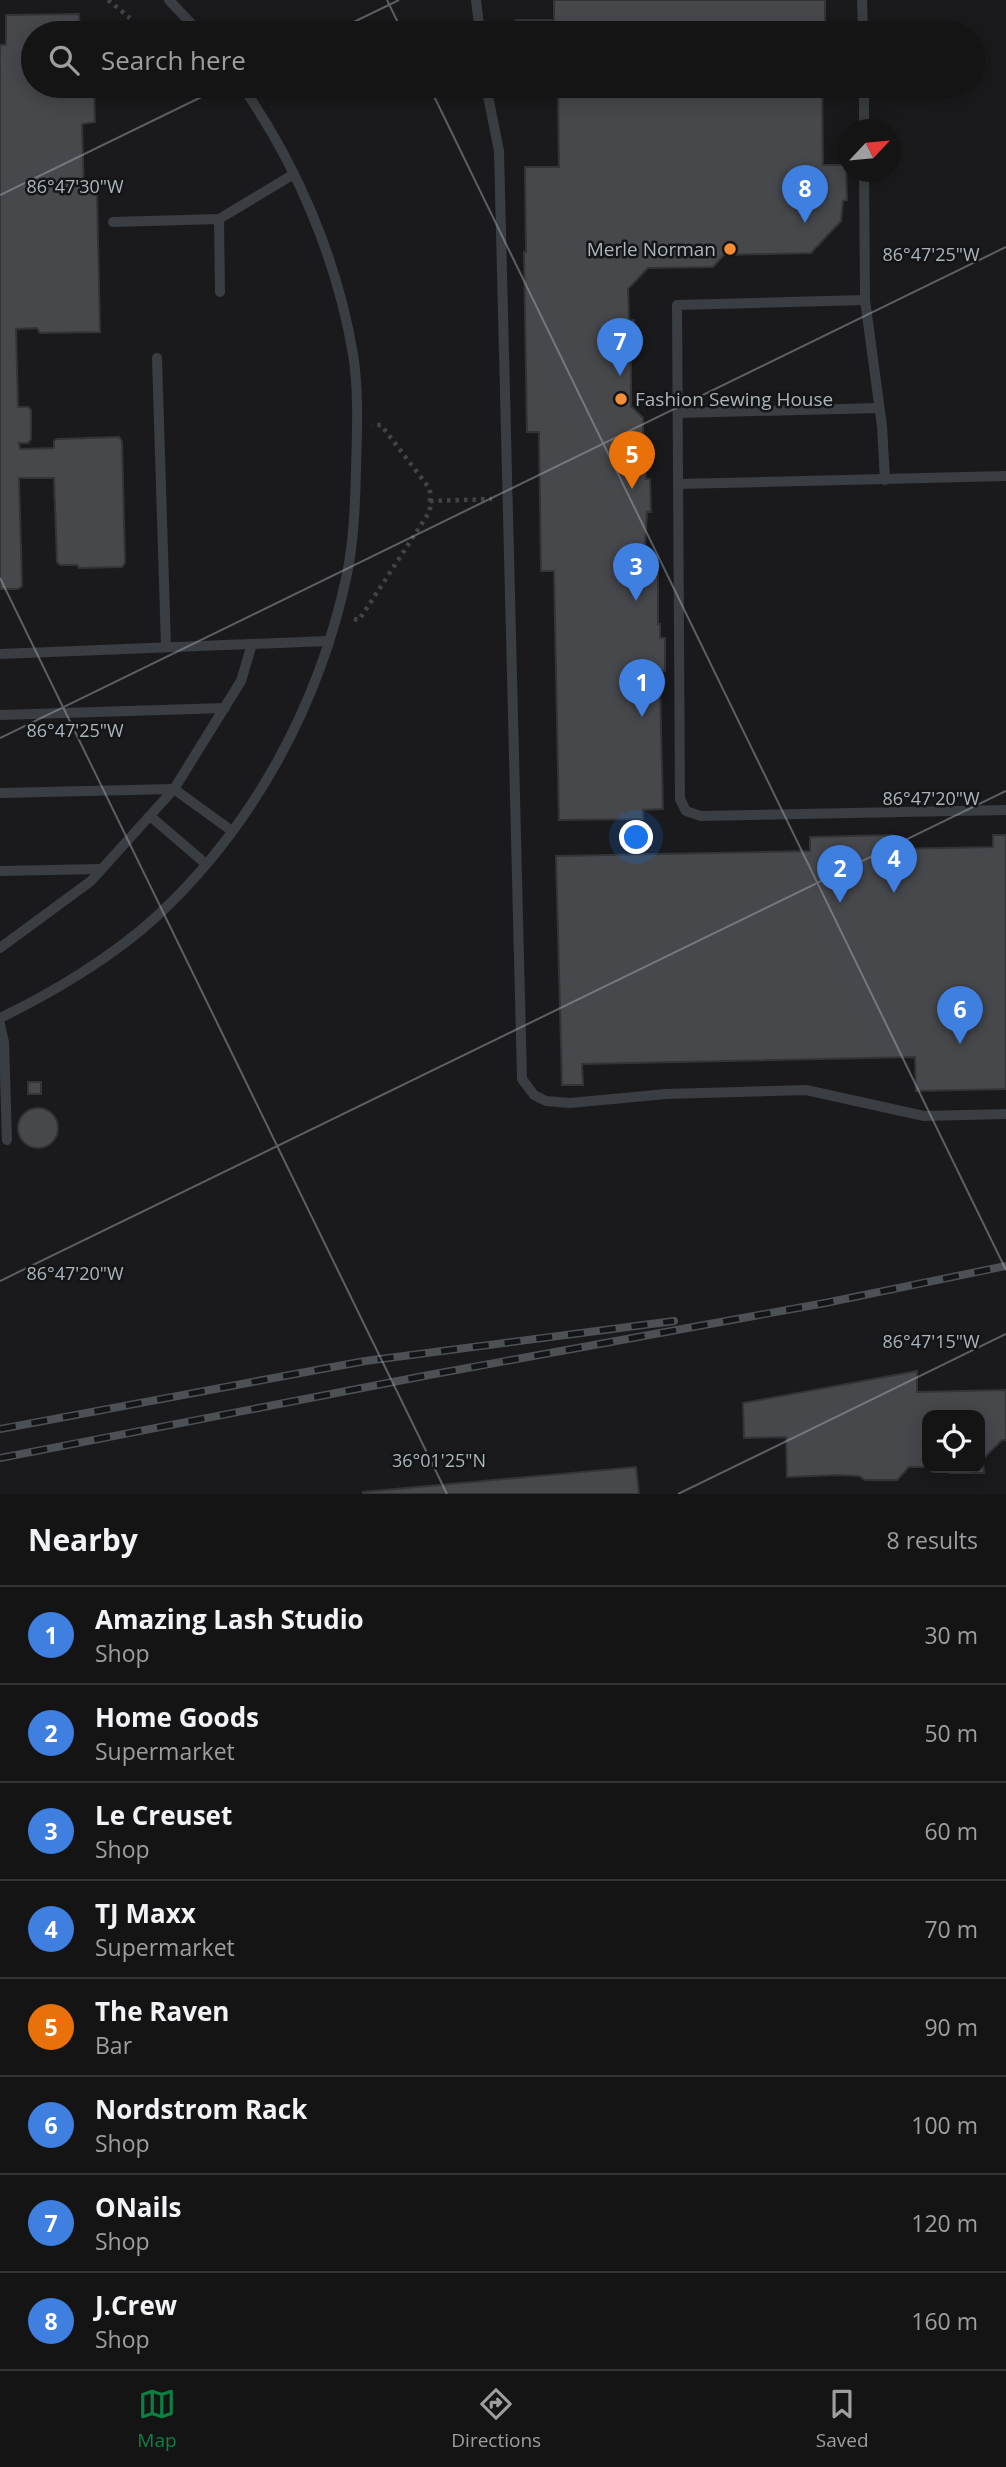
<!DOCTYPE html>
<html lang="en">
<head>
<meta charset="utf-8">
<style>
  body { margin:0; font-family:"Open Sans",sans-serif; background:#212122; color:#f1f3f6 }
  .controls { position:absolute; right:21px; bottom:21px; display:grid; overflow:hidden; border-radius:14px; box-shadow:0 4px 18px #0003 }
  .controls button { width:63px; height:63px; display:grid; place-items:center; padding:0; border:0; border-bottom:2px solid #333334; background:#141415; color:#f1f3f6; font:35px sans-serif }
  .compass { position:absolute; left:838px; top:119px; width:63px; height:63px; border-radius:50%; background:#141415; box-shadow:0 4px 18px #0003; rotate:64deg }
  .you { position:absolute; left:637px; top:838px; width:24px; height:24px; margin:-18px; border:5px solid #fff; border-radius:50%; background:#1a73e8; box-shadow:0 0 0 10px #1a73e833 }
  .badge { display:grid; place-items:center; width:46px; height:46px; border-radius:50%; background:#0b8043; color:#fff; font-size:23px; font-weight:700 }
  .pin { position:absolute; translate:-50% -58px; filter:drop-shadow(0 2px 4px #0008) }
  .pin::after { content:''; position:absolute; top:37px; width:24px; height:21px; background:inherit; clip-path:polygon(0 0,100% 0,50% 100%) }
  .list { margin:0; padding:0; list-style:none }
  h2 { display:flex; justify-content:space-between; align-items:center; height:91px; margin:0; padding:0 28px; font-size:30px }
  h2 small { font-size:23px; font-weight:400; color:#9d9ea0 }
  .list li { display:grid; grid-template-columns:46px 1fr auto; gap:21px; align-items:center; box-sizing:border-box; height:98px; padding:0 28px; border-top:2px solid #333334 }
  .list b { display:block; font-size:26px; white-space:nowrap }
  .list p { margin:0; font-size:23px; white-space:nowrap; color:#9d9ea0 }
  .list em { font-size:23px; font-style:normal; color:#9d9ea0 }
  .icon { flex:none; width:38px; height:38px; fill:none; stroke:currentColor; stroke-width:2; stroke-linecap:round; stroke-linejoin:round }
  .map { position:relative; flex:none; width:1006px; height:1494px; overflow:hidden }
  .search { position:absolute; background:#141415; box-shadow:0 4px 18px #0003; left:21px; right:21px; top:21px; height:77px; display:flex; align-items:center; gap:18px; box-sizing:border-box; padding:0 24px; border-radius:38px; color:#9d9ea0; font-size:26px }
  .sheet { height:875px; background:#141415 }
  nav { display:flex; justify-content:space-around; align-items:center; box-sizing:border-box; height:98px; border-top:2px solid #333334; background:#141415; font-size:19px; color:#9d9ea0 }
  nav a { display:grid; justify-items:center; gap:4px }
  nav .on { color:#0b8043 }
  .map>svg:first-child { display:block }
  .building { fill:#46484c; stroke:#333438; stroke-width:2 }
  .lines { fill:none; stroke-linecap:round; stroke-linejoin:round }
  .path { stroke:#404448; stroke-width:4.5; stroke-dasharray:3.5 5; stroke-linecap:butt }
  .service { stroke:#3a3d41; stroke-width:10 }
  .rail-casing { stroke:#4d5156; stroke-width:8 }
  .rail { stroke:#141517; stroke-width:5; stroke-dasharray:16; stroke-linecap:butt }
  .ticks { fill:none; stroke:#acb4bc; stroke-width:2; stroke-opacity:0.45 }
  .poi-dot { fill:#f78e36; stroke:#141517; stroke-width:2.5 }
  .labels { text-anchor:middle; stroke-width:5; stroke-linejoin:round; paint-order:stroke }
  .poi-label { font-size:19px; fill:#acb4bc; stroke:#141517; text-anchor:end }
  .ticks-label { font-size:18px; text-anchor:middle; fill:#acb4bc; stroke:#141517; stroke-width:5; stroke-linejoin:round; paint-order:stroke }
</style>
</head>
<body>
<div class="map">
<svg width="1006" height="1494" viewBox="0 0 1006 1494">
  <rect width="100%" height="100%" fill="#1a1a1c"/>
  <g class="building">
    <polygon points="554,0 825,0 825,22 820,22 821,33 516,33 516,20 554,20"/>
    <polygon points="79,14 80,33 33,33 33,86 94,87 95,122 82,124 84,192 94,192 97,195 100,332 40,333 37,328 16,329 18,407 28,407 31,410 31,439 28,443 19,443 20,449 54,448 54,441 57,439 119,437 122,441 125,563 122,567 79,568 77,565 60,565 57,562 54,478 19,478 22,586 18,589 0,589 0,45 6,45 6,15"/>
    <polygon points="517,86 822,86 823,165 846,165 847,200 843,201 841,221 811,253 724,255 713,267 648,268 628,289 629,320 634,320 635,354 631,354 631,406 643,418 643,465 646,465 646,479 650,479 651,512 647,512 645,545 658,556 658,624 660,624 660,638 665,638 665,671 661,671 660,687 663,809 643,810 643,819 559,820 554,571 541,571 539,432 527,432 524,252 526,252 525,167 559,167 558,90 517,91"/>
    <polygon points="892,835 893,849 993,847 993,835 1006,835 1006,1089 916,1091 915,1057 582,1064 583,1085 562,1085 556,856 810,851 810,837"/>
    <rect x="28" y="1082" width="13" height="12"/>
    <circle cx="38" cy="1128" r="20"/>
    <polygon points="917,1371 917,1392 1006,1390 1006,1440 1002,1440 983,1459 984,1473 950,1473 944,1468 980,1468 980,1415 927,1415 927,1467 909,1467 897,1480 865,1480 859,1476 838,1475 787,1477 786,1437 744,1438 743,1403"/>
    <polygon points="636,1467 639,1494 363,1494 363,1492"/>
  </g>
  <g class="lines">
    <g class="path">
      <polyline points="108,0 130,18"/>
      <polyline points="430,501 492,499"/>
      <polyline points="354,619 359,620 430,511 430,489 381,425 372,425"/>
    </g>
    <g class="service">
      <polyline points="169,0 200,33"/>
      <polyline points="476,0 480,33"/>
      <polyline points="862,0 863,33"/>
      <polyline points="486,86 499,151 522,1079 534,1095 546,1101 570,1103 666,1094 806,1090 924,1116 1006,1114"/>
      <polyline points="864,86 864,130"/>
      <polyline points="864,172 865,300 882,426 885,480"/>
      <polyline points="219,219 294,174"/>
      <polyline points="113,222 219,219 220,292"/>
      <polyline points="865,300 677,305 680,799 686,811 701,816 1006,810"/>
      <polyline points="157,358 166,647"/>
      <polyline points="678,413 879,408"/>
      <polyline points="678,484 1006,476"/>
      <polyline points="0,654 328,641"/>
      <polyline points="0,715 225,708"/>
      <polyline points="0,793 174,789 232,831"/>
      <polyline points="150,816 206,864"/>
      <polyline points="0,871 101,869"/>
      <polyline points="0,948 91,881 174,789 241,681 252,644"/>
      <path d="M0,1018C52,993 114,956 157,916C254,826 320,703 347,574C354,540 355,504 356,470C357,432 359,392 353,354C337,259 297,165 242,86"/>
      <polyline points="0,1024 4,1042 7,1140"/>
    </g>
    <g class="rail-casing">
      <g id="rail">
        <polyline points="0,1429 365,1361 674,1321"/>
        <polyline points="0,1458 429,1375 825,1303 1006,1266"/>
      </g>
    </g>
    <use href="#rail" class="rail"/>
  </g>
  <path class="ticks" d="M387,0L403,33M331,33L399,0M429,86L1006,1270M0,195L224,86M0,578L447,1494M0,738L1006,247M0,1281L1006,791M678,1494L1006,1334"/>
  <g class="poi-dot">
    <circle cx="730" cy="249" r="7"/>
    <circle cx="621" cy="399" r="7"/>
  </g>
  <g class="labels">
    <g class="poi-label">
      <text x="716" y="256">Merle Norman</text>
      <text x="635" y="406" text-anchor="start">Fashion Sewing House</text>
    </g>
  </g>
  <g class="ticks-label">
    <text x="75" y="193">86°47'30"W</text>
    <text x="931" y="261">86°47'25"W</text>
    <text x="75" y="737">86°47'25"W</text>
    <text x="931" y="805">86°47'20"W</text>
    <text x="75" y="1280">86°47'20"W</text>
    <text x="931" y="1348">86°47'15"W</text>
    <text x="439" y="1467">36°01'25"N</text>
  </g>
</svg>
<div class="controls">
<button><svg class="icon" aria-label="locate" viewBox="0 0 24 24"><circle cx="12" cy="12" r="6"/><path d="M12 2v4M12 18v4M2 12h4M18 12h4"/></svg></button>
</div>
<svg class="compass" viewBox="-18 -18 36 36"><path d="M0-13l5 13h-10z" fill="#e53935"/><path d="M0 13l5-13h-10z" fill="#9d9ea0"/></svg>
<div class="you"></div>
<div class="pin badge" style="left:642px;top:717px;background:#3f7fe0">1</div>
<div class="pin badge" style="left:840px;top:903px;background:#3f7fe0">2</div>
<div class="pin badge" style="left:636px;top:601px;background:#3f7fe0">3</div>
<div class="pin badge" style="left:894px;top:893px;background:#3f7fe0">4</div>
<div class="pin badge" style="left:632px;top:489px;background:#e8710a">5</div>
<div class="pin badge" style="left:960px;top:1044px;background:#3f7fe0">6</div>
<div class="pin badge" style="left:620px;top:376px;background:#3f7fe0">7</div>
<div class="pin badge" style="left:805px;top:223px;background:#3f7fe0">8</div>
<div class="search"><svg class="icon" aria-label="search" viewBox="0 0 24 24"><circle cx="10" cy="10" r="6"/><path d="M15 15l6 6"/></svg>Search here</div>
</div>
<section class="sheet">
<h2>Nearby<small>8 results</small></h2>
<ul class="list">
<li><span class="badge" style="background:#3f7fe0">1</span><div><b>Amazing Lash Studio</b><p>Shop</p></div><em>30 m</em></li>
<li><span class="badge" style="background:#3f7fe0">2</span><div><b>Home Goods</b><p>Supermarket</p></div><em>50 m</em></li>
<li><span class="badge" style="background:#3f7fe0">3</span><div><b>Le Creuset</b><p>Shop</p></div><em>60 m</em></li>
<li><span class="badge" style="background:#3f7fe0">4</span><div><b>TJ Maxx</b><p>Supermarket</p></div><em>70 m</em></li>
<li><span class="badge" style="background:#e8710a">5</span><div><b>The Raven</b><p>Bar</p></div><em>90 m</em></li>
<li><span class="badge" style="background:#3f7fe0">6</span><div><b>Nordstrom Rack</b><p>Shop</p></div><em>100 m</em></li>
<li><span class="badge" style="background:#3f7fe0">7</span><div><b>ONails</b><p>Shop</p></div><em>120 m</em></li>
<li><span class="badge" style="background:#3f7fe0">8</span><div><b>J.Crew</b><p>Shop</p></div><em>160 m</em></li>
</ul>
</section>
<nav>
<a class="on"><svg class="icon" aria-label="map" viewBox="0 0 24 24"><path d="M3 6l6-2 6 2 6-2v14l-6 2-6-2-6 2zM9 4v14M15 6v14"/></svg>Map</a>
<a><svg class="icon" aria-label="directions" viewBox="0 0 24 24"><path d="M12 3l9 9-9 9-9-9zM9 14v-3h6M13 9l2 2-2 2"/></svg>Directions</a>
<a><svg class="icon" aria-label="saved" viewBox="0 0 24 24"><path d="M7 4h10v16l-5-4-5 4z"/></svg>Saved</a>
</nav>
</body>
</html>
